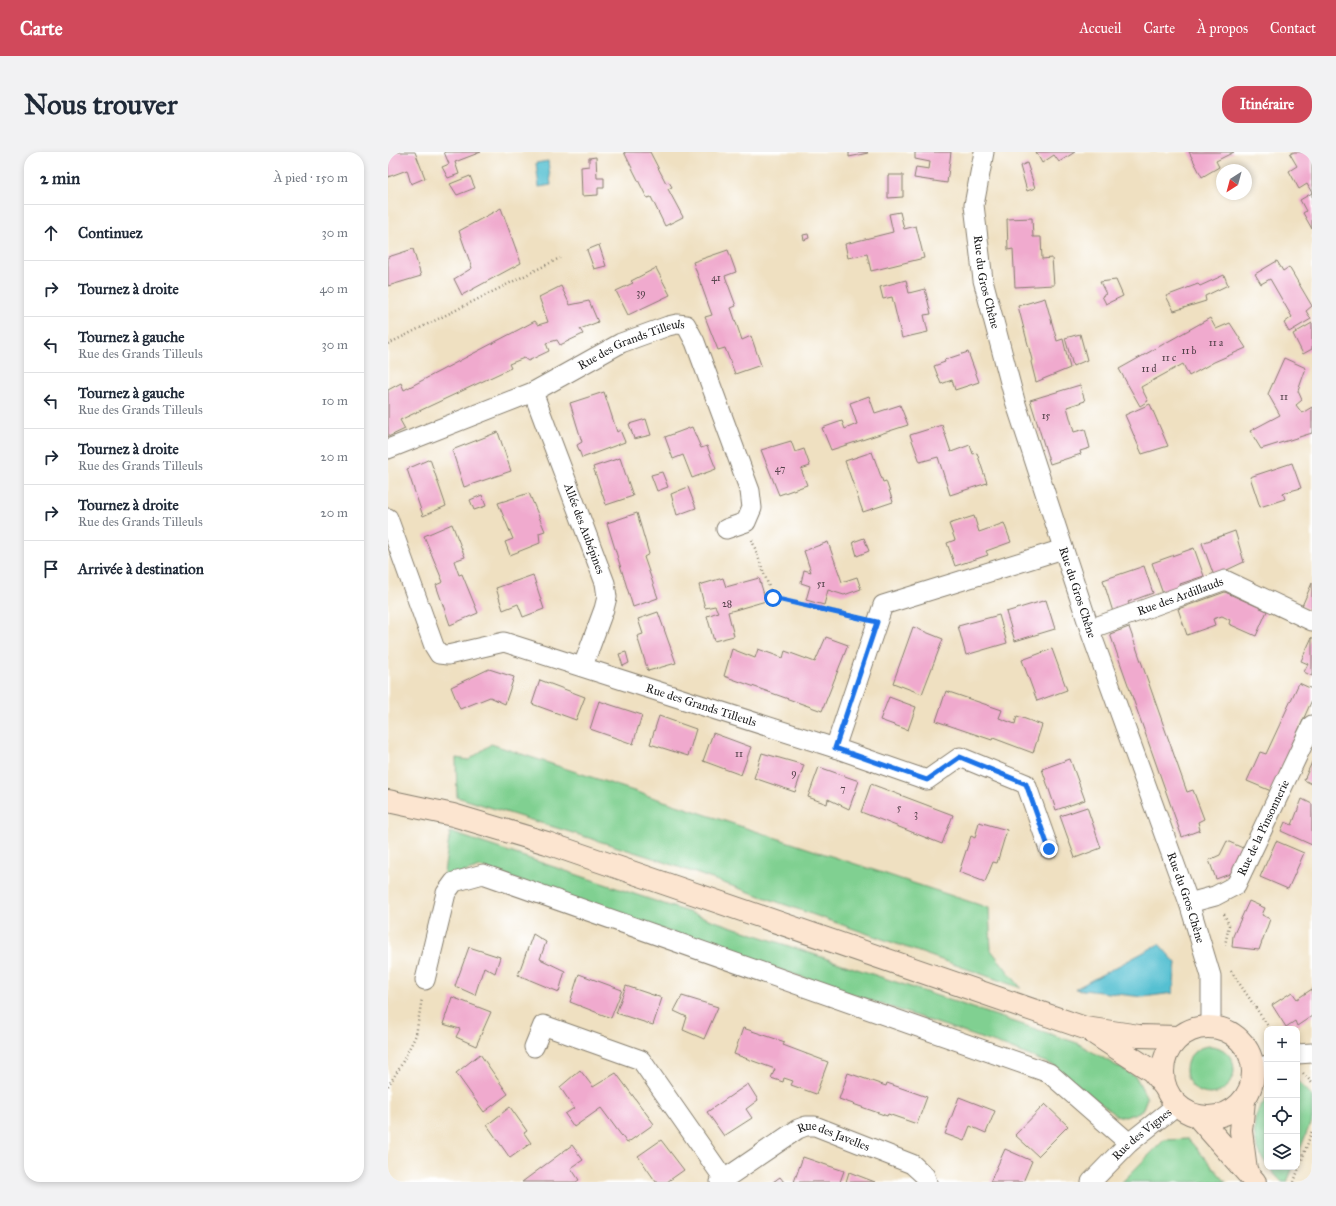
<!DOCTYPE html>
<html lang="fr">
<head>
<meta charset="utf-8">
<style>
  body { margin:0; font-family:"IM FELL Great Primer",serif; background:#f2f2f3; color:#1f2937 }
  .controls { position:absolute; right:12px; bottom:12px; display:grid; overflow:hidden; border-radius:8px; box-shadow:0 2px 6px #0003 }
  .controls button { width:36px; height:36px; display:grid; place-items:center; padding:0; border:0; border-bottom:1px solid #e0e1e3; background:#fff; color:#1f2937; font:20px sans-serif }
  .compass { position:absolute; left:828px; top:12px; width:36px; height:36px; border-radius:50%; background:#fff; box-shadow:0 2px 6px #0003; rotate:216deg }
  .stop { position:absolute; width:12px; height:12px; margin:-9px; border:3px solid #1a73e8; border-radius:50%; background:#fff }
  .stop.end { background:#1a73e8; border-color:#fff; box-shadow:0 1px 4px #0008 }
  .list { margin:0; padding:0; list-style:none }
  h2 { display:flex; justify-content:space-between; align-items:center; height:52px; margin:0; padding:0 16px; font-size:17px }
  h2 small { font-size:13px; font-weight:400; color:#747a83 }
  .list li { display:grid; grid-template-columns:26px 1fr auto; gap:12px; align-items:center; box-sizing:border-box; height:56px; padding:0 16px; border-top:1px solid #e0e1e3 }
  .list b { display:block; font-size:15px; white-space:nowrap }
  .list p { margin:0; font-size:13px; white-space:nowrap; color:#747a83 }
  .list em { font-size:13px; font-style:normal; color:#747a83 }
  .icon { flex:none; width:22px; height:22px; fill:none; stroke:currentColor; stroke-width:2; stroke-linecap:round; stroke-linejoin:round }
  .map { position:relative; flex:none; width:924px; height:1030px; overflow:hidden; border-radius:16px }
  header { display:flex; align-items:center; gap:24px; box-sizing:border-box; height:56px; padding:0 20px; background:#d1495b; color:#fff }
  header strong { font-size:19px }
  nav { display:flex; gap:22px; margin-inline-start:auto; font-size:14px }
  .intro { display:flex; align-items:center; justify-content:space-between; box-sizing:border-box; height:96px; padding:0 24px }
  h1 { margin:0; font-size:28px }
  .button { padding:10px 18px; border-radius:16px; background:#d1495b; color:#fff; font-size:14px; font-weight:700 }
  main { display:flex; gap:24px; padding:0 24px }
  aside { flex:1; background:#fff; border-radius:16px; box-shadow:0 2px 6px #0003 }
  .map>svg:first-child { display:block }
  .green { fill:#80d091; stroke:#4e7656 }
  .water { fill:#55c0d1; stroke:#386e76 }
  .building { fill:#f0aace }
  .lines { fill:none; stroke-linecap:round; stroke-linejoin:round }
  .street-casing { stroke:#867e6e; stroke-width:21 }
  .secondary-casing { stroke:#867e6e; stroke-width:24 }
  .path { stroke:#867e6e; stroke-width:2.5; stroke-dasharray:1 3; stroke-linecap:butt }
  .street { stroke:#fff; stroke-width:19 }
  .secondary { stroke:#fce5d0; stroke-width:22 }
  .route { stroke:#1a73e8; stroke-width:5 }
  .labels { text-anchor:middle; stroke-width:4; stroke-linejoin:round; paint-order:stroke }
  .number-label { font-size:10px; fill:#514048 }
  .street-label { font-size:12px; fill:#1c1c1c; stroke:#fff }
</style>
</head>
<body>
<header>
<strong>Carte</strong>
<nav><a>Accueil</a><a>Carte</a><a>À propos</a><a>Contact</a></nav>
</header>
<div class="intro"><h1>Nous trouver</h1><a class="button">Itinéraire</a></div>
<main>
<aside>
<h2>2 min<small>À pied · 150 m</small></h2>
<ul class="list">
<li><svg class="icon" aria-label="ahead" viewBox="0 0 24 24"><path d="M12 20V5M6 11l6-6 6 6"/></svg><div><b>Continuez</b></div><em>30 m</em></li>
<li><svg class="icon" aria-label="right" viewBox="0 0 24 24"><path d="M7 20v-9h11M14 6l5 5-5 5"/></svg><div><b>Tournez à droite</b></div><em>40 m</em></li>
<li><svg class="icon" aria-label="left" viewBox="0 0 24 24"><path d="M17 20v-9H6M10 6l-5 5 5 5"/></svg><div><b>Tournez à gauche</b><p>Rue des Grands Tilleuls</p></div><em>30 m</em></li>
<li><svg class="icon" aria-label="left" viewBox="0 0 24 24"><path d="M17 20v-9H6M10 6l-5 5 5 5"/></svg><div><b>Tournez à gauche</b><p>Rue des Grands Tilleuls</p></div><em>10 m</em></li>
<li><svg class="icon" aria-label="right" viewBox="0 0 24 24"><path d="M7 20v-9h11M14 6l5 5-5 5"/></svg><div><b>Tournez à droite</b><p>Rue des Grands Tilleuls</p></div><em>20 m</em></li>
<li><svg class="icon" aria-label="right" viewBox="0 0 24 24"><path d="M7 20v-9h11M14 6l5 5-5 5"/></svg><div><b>Tournez à droite</b><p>Rue des Grands Tilleuls</p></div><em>20 m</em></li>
<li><svg class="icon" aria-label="arrive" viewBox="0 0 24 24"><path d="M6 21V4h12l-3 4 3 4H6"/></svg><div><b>Arrivée à destination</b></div></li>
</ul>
</aside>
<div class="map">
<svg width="924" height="1030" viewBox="0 0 924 1030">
  <rect width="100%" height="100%" fill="#fff"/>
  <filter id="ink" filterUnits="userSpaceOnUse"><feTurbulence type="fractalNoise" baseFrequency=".025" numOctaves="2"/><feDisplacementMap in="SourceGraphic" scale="8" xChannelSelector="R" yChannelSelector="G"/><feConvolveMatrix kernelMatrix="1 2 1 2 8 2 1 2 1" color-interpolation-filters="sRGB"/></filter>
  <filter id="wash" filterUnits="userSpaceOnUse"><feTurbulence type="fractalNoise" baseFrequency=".012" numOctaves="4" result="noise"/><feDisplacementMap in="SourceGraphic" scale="16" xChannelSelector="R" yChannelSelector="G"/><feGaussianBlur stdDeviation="0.9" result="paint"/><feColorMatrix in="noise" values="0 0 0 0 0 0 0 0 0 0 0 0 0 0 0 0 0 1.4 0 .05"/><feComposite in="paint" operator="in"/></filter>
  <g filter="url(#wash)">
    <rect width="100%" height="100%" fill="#efe0c1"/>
    <g class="green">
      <polygon points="103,592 601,756 603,798 633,836 262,705 69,645 68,606 81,608"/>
      <polygon points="62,680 689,891 748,925 759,946 754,959 737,965 727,963 667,914 619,895 92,715 55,727"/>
      <circle cx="822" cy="918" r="24"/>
      <polygon points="909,928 924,945 924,967 909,1005"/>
      <path d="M879,945V1015H905L899,1030H894C875,1011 862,992 868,964C870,958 876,951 879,945Z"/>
      <polygon points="800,987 838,1030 734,1030 776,988"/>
    </g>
    <g class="water">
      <polygon points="160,9 163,33 151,35 148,11"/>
      <polygon points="771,792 788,811 785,841 755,845 687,837"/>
    </g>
    <g id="blocks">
      <g class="building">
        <polygon points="0,0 27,0 37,26 23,32 19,18 0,25"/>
        <polygon points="56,0 93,0 67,10 71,22 60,26 54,15 61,12"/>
        <polygon points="236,0 262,0 278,31 281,30 284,35 280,37 295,65 277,74 263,45 259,46"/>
        <polygon points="461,0 479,0 480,1 461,5"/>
        <polygon points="527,0 563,0 559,31 526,26 528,15 541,17 542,10 527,7"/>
        <polygon points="648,0 687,0 671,10 666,3 654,11"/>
        <polygon points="801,0 846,0 828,9 831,15 814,25"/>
        <polygon points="906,0 924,0 924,77 915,61 918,59 912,48 924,41 919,32 911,37 901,19 909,14 902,2"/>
        <polygon points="208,5 209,26 216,26 216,36 210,36 210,43 194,44 193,15 201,14 201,6"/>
        <polygon points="639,11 647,36 639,39 632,14"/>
        <polygon points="500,23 515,23 515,45 500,46"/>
        <polygon points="82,24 87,36 69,43 62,32"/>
        <polygon points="113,56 133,111 74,143 66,127 84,116 71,79"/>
        <polygon points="512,60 516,77 528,74 536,106 483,119 479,102 460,106 457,92 505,80 501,62"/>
        <polygon points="644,66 645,85 653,85 654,107 664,106 666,133 627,135 625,97 620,98 619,67"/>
        <polygon points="420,82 421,86 416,88 415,83"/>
        <polygon points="211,93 218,114 206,117 199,98"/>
        <polygon points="25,97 33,124 0,134 0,105"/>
        <polygon points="340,98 348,120 337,124 348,154 343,156 354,188 363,184 373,213 347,222 337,196 330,198 317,165 324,163 305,110"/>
        <polygon points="889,109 895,119 901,115 924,154 918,159 923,167 901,180 896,171 904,165 882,127 873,132 867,122"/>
        <polygon points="268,116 282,143 240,163 228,139 245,131 243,129"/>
        <polygon points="836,123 840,133 817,144 818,149 786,159 778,144 810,132 812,134"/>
        <polygon points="518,128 521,141 537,137 543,162 536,163 540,180 514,186 504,145 495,147 492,135"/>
        <polygon points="728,128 735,144 718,152 714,144 718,142 712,130"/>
        <polygon points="173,134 182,153 201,149 210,170 192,177 195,182 172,193 169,188 158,191 161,199 140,209 136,206 121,212 123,216 12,268 17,277 0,285 0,238 13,231 16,238 147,169 150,173 160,170 151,145"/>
        <polygon points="657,146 669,189 675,187 682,216 648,230 643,210 644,208 630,154"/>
        <polygon points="822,166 828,177 842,171 858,196 826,210 801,224 795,212 753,235 760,249 752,254 731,217"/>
        <polygon points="924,171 924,197 915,202 905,182"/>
        <polygon points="692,182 699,208 685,214 677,186"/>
        <polygon points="580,200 591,230 567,238 564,228 553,232 546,214 557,210 556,208"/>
        <polygon points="896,206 918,216 910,239 914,248 908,253 914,261 924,255 924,281 873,297 862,279 892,263 880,242"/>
        <polygon points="692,233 697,249 679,255 686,280 697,277 702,296 692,299 693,302 662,312 642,248"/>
        <polygon points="216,240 229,280 232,278 237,290 194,306 189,293 194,290 182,251"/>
        <polygon points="481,244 487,261 512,253 520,273 443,298 434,276 454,269 457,277 469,272 462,251"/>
        <polygon points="762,252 780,294 754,302 737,263"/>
        <polygon points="258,267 263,283 246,287 241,272"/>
        <polygon points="554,273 563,300 582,293 585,302 589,301 599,331 562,343 550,305 532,310 522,283"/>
        <polygon points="304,275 313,296 319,294 328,317 304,326 295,303 285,307 277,285"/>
        <polygon points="110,280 123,319 76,335 64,298"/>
        <polygon points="403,289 407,300 416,297 422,314 413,317 419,333 391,343 373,298"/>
        <polygon points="484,300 495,330 498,329 505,350 475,360 457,309"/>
        <polygon points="232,306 245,344 218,353 205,315"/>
        <polygon points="42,307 58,354 35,364 19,317"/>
        <polygon points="904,311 913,336 895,341 897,347 872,355 862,325"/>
        <polygon points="274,320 280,335 269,339 263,323"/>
        <polygon points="300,335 308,356 289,363 283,342"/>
        <polygon points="141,341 157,379 151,381 152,391 122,403 117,390 125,387 110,351"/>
        <polygon points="94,343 98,354 86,358 82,348"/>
        <polygon points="249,361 261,402 256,405 270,446 245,455 219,371"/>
        <polygon points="586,364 591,380 616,371 623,390 598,399 600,403 567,414 559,391 567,388 561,372"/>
        <polygon points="64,372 77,405 66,409 71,423 74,422 90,461 62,473 48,433 55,430 36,384"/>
        <polygon points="847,379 856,410 826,424 814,391"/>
        <polygon points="476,386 481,399 469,404 465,390"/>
        <polygon points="440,390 454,430 469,425 473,437 456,443 440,438 436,453 418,448 422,434 413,431 416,418 423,420 416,399"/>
        <polygon points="806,396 816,424 792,432 793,435 775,442 764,411"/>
        <polygon points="756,414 765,441 740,450 742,454 725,460 715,428"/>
        <polygon points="145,423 156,457 135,465 130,452 115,458 108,436"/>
        <polygon points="335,426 338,435 371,426 378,449 340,460 346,484 326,489 319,464 330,460 327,454 317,456 311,433"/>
        <polygon points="924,431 924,459 914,454"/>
        <polygon points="837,440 879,459 868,484 841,472 842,468 834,464 825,467 827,473 799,483 790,457"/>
        <polygon points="658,448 667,477 627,489 618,460"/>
        <polygon points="270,460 288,511 260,519 249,484 255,482 250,467"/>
        <polygon points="611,463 619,491 578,503 570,474"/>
        <polygon points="525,475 555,487 534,542 505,531"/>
        <polygon points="741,475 799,640 805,638 816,667 810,670 812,678 794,685 722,482"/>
        <polygon points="438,485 460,493 434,559 336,524 344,497 367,506 370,497 395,506 397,499 427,510"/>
        <polygon points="924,485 924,524 916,520 920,512 913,509"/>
        <polygon points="664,497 679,538 649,549 634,508"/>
        <polygon points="238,500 241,511 235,514 231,502"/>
        <polygon points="101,517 126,525 117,552 102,545 72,557 63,535"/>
        <polygon points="152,528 197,545 188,568 144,552"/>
        <polygon points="911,531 924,537 924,548 883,639 859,629 872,600 878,602"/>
        <polygon points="558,539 614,558 611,566 627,572 629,564 654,573 645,601 605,586 604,588 548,569"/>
        <polygon points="501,545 528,555 520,578 492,568"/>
        <polygon points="211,549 254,563 245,592 202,577"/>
        <polygon points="271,564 308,577 300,604 262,592"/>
        <polygon points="325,581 363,595 353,623 315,609"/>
        <polygon points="374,601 416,613 407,640 366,626"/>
        <polygon points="682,607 697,648 668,658 654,617"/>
        <polygon points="924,610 924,632 916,628"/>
        <polygon points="431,615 471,629 461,657 440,647 439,652 420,645"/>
        <polygon points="483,632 565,663 554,692 473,660"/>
        <polygon points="914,647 924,652 924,693 893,679 897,670 904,673"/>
        <polygon points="699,655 713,696 687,706 672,664"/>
        <polygon points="591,670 619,678 609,711 605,710 597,730 571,720 583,684 587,686"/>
        <polygon points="839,689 857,697 847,720 828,727 821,708 832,703"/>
        <polygon points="888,689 916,701 900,737 872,725"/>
        <polygon points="861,749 877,756 874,763 882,767 871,798 844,795 845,784"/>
        <polygon points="145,782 158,790 152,807 177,819 171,840 130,823"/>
        <polygon points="81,795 112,805 107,821 96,815 87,843 67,834"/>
        <polygon points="191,822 234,838 223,866 182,850"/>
        <polygon points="238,834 274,846 265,873 228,861"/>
        <polygon points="924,837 924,864 909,874 907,869 898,875 884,853 904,840 909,847"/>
        <polygon points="294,844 330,855 316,887 295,878 299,865 286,859"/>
        <polygon points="64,845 103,860 88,894 68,885 72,877 55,872"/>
        <polygon points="355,876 397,890 395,893 440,910 428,942 403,933 405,929 396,926 395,930 383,926 387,917 346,902"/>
        <polygon points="92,902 120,942 96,960 68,921"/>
        <polygon points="192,918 205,935 228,921 266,972 239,991 213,956 186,975 177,962 186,956 172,935"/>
        <polygon points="460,921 498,934 499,931 539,945 529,972 500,962 499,964 451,947"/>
        <polygon points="360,932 370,948 358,957 364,966 336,984 319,960"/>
        <polygon points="571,945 607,959 598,981 582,974 576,989 557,982"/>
        <polygon points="657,952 680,974 650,1004 627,983"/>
        <polygon points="122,955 139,979 136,981 143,991 122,1006 99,973"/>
        <polygon points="273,988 296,1018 279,1030 268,1030 250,1004"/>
        <polygon points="184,993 195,1008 183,1016 191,1028 188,1030 134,1030"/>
        <polygon points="617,997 644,1009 635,1030 602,1030"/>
        <polygon points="415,1005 456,1019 452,1030 406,1030"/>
        <polygon points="461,1020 487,1030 458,1030"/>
        <polygon points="392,1025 396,1030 385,1030"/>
      </g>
    </g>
  </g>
  <g filter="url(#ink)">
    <use href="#blocks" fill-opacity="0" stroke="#867e6e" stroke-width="1"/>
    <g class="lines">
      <g class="street-casing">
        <g id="street">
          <path id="s1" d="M596,0L586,53L595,128L627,249L704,484L801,751L823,824V874"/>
          <path id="s2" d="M145,240L217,431L219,445L216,457L195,514"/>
          <path id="s3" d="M0,297L145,240L233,191L280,174L289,172L298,173L307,190L362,339L364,356L358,370L338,377"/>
          <path id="s4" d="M0,366L46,494L51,502L60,503L116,490L447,596L539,628L572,605L638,632L661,697"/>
          <path id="s5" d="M702,477L837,428L924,469"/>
          <polyline points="447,596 495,453 675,397"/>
          <path id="s6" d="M801,751L827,744L848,733L924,573"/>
          <polyline points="37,828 58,741 66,730 95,722 661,921 741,991"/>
          <polyline points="146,895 155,873 253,908 336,1027"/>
          <polyline points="909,902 924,901"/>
          <polyline points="865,920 879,913"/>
          <path id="s7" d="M332,1030L410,977L418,974H427L524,1012L537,1024L539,1030"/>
          <path id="s8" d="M703,1030L741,991L789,953"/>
        </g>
      </g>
      <g class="secondary-casing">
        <g id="secondary">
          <polyline points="0,649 65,663 159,691 697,876 751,884 790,885"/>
          <circle cx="820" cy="920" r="45"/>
          <polyline points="704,880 764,919 777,935"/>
          <polyline points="856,948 853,979 858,1018"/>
          <polyline points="809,964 867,1030"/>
        </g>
      </g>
      <g class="path">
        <polyline points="0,192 172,106"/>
        <polyline points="364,388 385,446 471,465"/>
        <polyline points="836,762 841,773 837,793"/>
        <polyline points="843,819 882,877"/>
        <polyline points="915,921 924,931"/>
        <polyline points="0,934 11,917 28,883 34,846"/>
        <polyline points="906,1030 924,979"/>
      </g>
      <use href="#street" class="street"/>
      <use href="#secondary" class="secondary"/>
    </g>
  </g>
  <g class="lines" filter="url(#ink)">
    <polyline class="route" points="385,446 489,470 447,596 539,628 572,605 638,632 661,697"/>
  </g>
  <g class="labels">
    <g class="number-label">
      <text x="328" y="129">41</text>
      <text x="253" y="144">39</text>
      <text x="828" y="194">11 a</text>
      <text x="801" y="202">11 b</text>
      <text x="781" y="209">11 c</text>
      <text x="761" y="220">11 d</text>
      <text x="896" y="248">11</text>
      <text x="658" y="267">15</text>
      <text x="392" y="320">47</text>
      <text x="433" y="435">51</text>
      <text x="339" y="455">28</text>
      <text x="351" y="605">11</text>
      <text x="406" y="624">9</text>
      <text x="455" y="640">7</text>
      <text x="511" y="659">5</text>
      <text x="528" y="665">3</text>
    </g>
    <g class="street-label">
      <text dy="4" stroke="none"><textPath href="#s1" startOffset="132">Rue du Gros Chêne</textPath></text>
      <text dy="4" stroke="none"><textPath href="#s3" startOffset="266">Rue des Grands Tilleuls</textPath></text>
      <text dy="4" stroke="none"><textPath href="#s2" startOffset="146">Allée des Aubépines</textPath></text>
      <text dy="4" stroke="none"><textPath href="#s1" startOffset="456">Rue du Gros Chêne</textPath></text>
      <text dy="4" stroke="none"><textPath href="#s5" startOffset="96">Rue des Ardillauds</textPath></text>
      <text dy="4" stroke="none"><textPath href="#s4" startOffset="419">Rue des Grands Tilleuls</textPath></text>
      <text dy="4" stroke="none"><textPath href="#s6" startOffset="114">Rue de la Pinsonnerie</textPath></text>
      <text dy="4" stroke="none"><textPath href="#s1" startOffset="780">Rue du Gros Chêne</textPath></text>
      <text dy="4" stroke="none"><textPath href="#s8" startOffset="70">Rue des Vignes</textPath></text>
      <text dy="4" stroke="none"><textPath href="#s7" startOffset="132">Rue des Javelles</textPath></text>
    </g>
  </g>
</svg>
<div class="controls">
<button>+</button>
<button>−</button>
<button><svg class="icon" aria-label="locate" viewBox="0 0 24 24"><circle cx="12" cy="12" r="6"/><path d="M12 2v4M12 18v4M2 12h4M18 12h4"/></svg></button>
<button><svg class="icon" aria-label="layers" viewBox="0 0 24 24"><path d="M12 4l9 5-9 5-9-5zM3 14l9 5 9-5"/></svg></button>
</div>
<svg class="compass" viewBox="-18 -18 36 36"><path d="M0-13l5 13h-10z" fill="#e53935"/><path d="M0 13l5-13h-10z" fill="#747a83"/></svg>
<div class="stop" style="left:385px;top:446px"></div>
<div class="stop end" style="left:661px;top:697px"></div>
</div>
</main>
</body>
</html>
